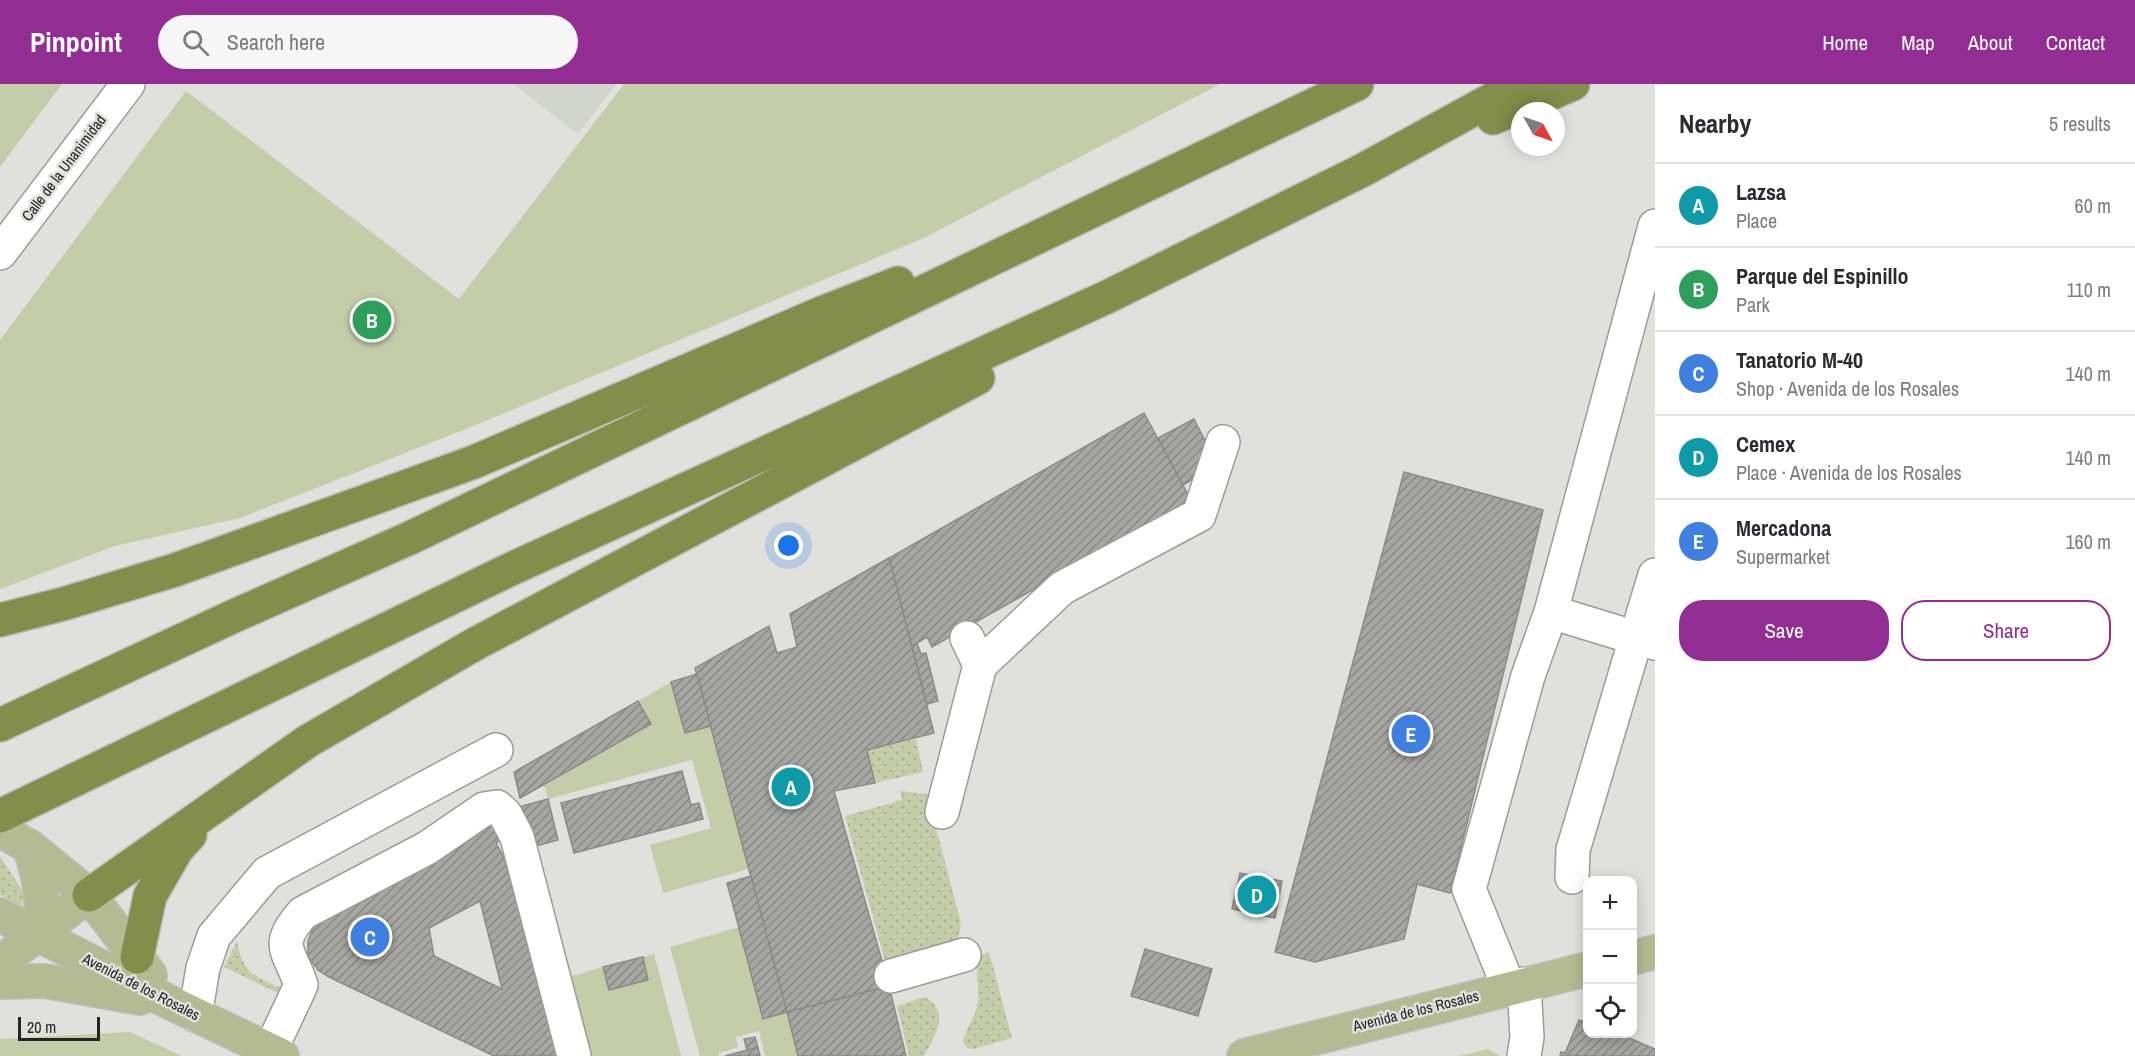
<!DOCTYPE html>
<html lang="en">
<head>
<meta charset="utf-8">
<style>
  body { margin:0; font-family:"Archivo Narrow",sans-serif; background:#f7f7f7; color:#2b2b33 }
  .controls { position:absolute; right:18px; bottom:18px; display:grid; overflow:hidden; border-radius:12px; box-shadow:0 3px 15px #0003 }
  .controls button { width:54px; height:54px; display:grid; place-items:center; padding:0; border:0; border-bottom:2px solid #e1e1e2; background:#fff; color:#2b2b33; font:30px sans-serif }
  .compass { position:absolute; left:1511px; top:18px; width:54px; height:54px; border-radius:50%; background:#fff; box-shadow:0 3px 15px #0003; rotate:130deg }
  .scale { position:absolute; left:18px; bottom:15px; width:82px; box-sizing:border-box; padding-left:6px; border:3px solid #242523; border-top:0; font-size:16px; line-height:21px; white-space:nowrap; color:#242523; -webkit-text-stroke:4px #e0e1dd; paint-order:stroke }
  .you { position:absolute; left:789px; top:462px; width:21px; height:21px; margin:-15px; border:4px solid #fff; border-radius:50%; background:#1a73e8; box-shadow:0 0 0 9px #1a73e833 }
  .badge { display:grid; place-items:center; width:39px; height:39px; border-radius:50%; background:#922d93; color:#fff; font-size:20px; font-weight:700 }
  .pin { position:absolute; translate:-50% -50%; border:3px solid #fff; box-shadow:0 2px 6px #0006 }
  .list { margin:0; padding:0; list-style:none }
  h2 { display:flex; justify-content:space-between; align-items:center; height:78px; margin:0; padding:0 24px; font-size:26px }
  h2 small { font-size:20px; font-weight:400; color:#7c7c81 }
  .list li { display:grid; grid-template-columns:39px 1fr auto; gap:18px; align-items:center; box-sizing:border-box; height:84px; padding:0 24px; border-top:2px solid #e1e1e2 }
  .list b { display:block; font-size:22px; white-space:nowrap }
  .list p { margin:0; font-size:20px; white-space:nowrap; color:#7c7c81 }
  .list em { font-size:20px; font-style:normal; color:#7c7c81 }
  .actions { display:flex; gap:12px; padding:18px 24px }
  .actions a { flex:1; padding:14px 0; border:2px solid #922d93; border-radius:24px; text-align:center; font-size:21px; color:#922d93 }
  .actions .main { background:#922d93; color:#fff }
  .icon { flex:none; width:33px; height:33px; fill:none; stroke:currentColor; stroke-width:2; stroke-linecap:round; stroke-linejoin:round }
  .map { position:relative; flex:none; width:1655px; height:972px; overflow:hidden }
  header { display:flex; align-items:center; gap:36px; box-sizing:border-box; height:84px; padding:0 30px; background:#922d93; color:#fff }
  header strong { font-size:28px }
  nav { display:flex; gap:33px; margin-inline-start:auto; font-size:21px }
  .search { width:420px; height:54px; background:#f7f7f7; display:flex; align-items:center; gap:15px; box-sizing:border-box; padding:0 21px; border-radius:33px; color:#7c7c81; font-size:22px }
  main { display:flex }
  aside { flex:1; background:#fff }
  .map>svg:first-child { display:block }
  .built { fill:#d2d5cb }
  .grass { fill:url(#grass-dots) }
  .park { fill:#c5cda8 }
  .building { fill:url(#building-hatch); stroke:#8b8c89; stroke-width:1.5; fill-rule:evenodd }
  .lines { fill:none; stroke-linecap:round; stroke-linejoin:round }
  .minor-casing { stroke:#9b9c98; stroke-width:36 }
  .major-casing { stroke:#bdbebd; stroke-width:36 }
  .highway-casing { stroke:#bdbebd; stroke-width:36 }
  .minor { stroke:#fff; stroke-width:33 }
  .major { stroke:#b4bb92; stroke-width:33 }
  .highway { stroke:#828e4a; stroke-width:33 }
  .labels { text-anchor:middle; stroke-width:5; stroke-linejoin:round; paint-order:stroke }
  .street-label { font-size:15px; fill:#242523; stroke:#e0e1dd }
</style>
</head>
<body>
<header>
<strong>Pinpoint</strong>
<div class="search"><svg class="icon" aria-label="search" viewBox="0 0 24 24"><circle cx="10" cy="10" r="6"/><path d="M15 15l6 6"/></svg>Search here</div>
<nav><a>Home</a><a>Map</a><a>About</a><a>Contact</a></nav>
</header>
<main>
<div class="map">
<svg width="1655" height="972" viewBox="0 0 1655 972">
  <defs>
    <pattern id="grass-dots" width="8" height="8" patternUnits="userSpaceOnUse" patternTransform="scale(1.5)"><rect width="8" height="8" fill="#c5cda8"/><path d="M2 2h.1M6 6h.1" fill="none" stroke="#a9b090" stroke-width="1.8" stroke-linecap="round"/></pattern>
    <pattern id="building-hatch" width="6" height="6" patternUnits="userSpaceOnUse" patternTransform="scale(1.5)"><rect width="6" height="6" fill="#a6a7a3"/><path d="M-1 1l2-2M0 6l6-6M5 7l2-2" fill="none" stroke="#878884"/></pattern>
  </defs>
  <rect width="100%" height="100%" fill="#e0e1dd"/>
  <polygon class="built" points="513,0 616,0 578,50"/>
  <g class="grass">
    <polygon points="916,655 923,688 875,699 867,666"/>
    <polygon points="900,707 927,710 961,839 958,857 887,884 845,732 902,716"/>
    <polygon points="0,772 24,809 22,822 0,811"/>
    <path d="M237,857C244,891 253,891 283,905L280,910L224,883Z"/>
    <path d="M989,868L1012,954L974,965L967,964L963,958C966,944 976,932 978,918C980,903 973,884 980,871Z"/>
    <path d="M924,913C952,926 935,952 924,972H909L897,922Z"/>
  </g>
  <g class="park">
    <polygon points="0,0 62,0 0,83"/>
    <polygon points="624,0 1220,0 924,154 471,343 240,434 115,462 0,505 0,256 186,7 459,215"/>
    <polygon points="671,598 685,649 711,642 749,785 663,809 650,761 711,744 692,676 548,715 544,700 651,640 638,617"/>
    <polygon points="739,843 763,935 787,928 798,972 765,972 759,947 736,953 738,963 719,969 719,972 700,972 670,863"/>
    <polygon points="654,870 681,972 588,972 568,893 603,883 609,906 648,896 643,873"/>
    <polygon points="130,948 182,972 0,972 0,955"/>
    <polygon points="1488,965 1500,972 1459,972"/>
  </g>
  <g class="building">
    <polygon points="1144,329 1191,416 932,563 927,553 912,562 889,474"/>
    <polygon points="1194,335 1212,370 1204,389 1183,401 1158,354"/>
    <polygon points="1404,388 1543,426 1450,809 1417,800 1404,855 1315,878 1275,868"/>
    <polygon points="889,474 934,649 867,666 875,699 834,707 889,902 787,928 695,584 769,542 777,569 797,563 790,530"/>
    <polygon points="917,559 921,570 926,569 938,617 927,620 912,562"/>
    <polygon points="697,590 711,642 685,649 671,598"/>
    <polygon points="638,617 651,640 520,714 514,688"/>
    <polygon points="682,687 691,721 699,719 703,735 574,769 561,719"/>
    <polygon points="548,715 558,756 532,763 522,722"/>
    <path d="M495,737L504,754L496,759L516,796L562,972H494L329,893L318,886L308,873V857L314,841ZM480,817L502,905L434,872L429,844Z"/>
    <polygon points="1240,789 1282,797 1275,834 1232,825"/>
    <polygon points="751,792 787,928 763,935 727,799"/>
    <polygon points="1145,865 1212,885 1198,932 1131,912"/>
    <polygon points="643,873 648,896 609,906 603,883"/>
    <polygon points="889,902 906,972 798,972 787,928"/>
    <polygon points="1579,936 1588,939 1588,950 1620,950 1655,965 1655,972 1560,972 1561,968 1565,969"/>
    <polygon points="755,953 758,964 747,966 744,955"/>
    <polygon points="758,964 760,972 725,972 747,966"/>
  </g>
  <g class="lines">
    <g class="minor-casing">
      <g id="minor">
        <polyline points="0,169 128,0"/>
        <polyline points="1655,491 1636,554 1655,559"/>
        <polyline points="1551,528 1636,554 1573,766 1572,793"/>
        <polyline points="980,581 1062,504 1199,431 1223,358"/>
        <polyline points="942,728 980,581 967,554"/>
        <polyline points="891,892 964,871"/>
        <polyline points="1509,904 1469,805 1528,592 1551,528 1655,142"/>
        <polyline points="195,931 203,884 214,852 267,789 496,666"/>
        <path d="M270,967L301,901C290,867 273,862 303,829L427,764L484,725L497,723L505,730L517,753L574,972"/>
        <polyline points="1524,972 1527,953 1524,900"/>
      </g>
    </g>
    <g class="major-casing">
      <g id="major">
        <path d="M0,746L30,763C38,792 47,820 37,849"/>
        <polyline points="30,763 89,811 150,891"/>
        <polyline points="0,831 171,919 282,972"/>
        <polyline points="1632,874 1655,868"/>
        <polyline points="0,879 89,811"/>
        <polyline points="0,898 45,897 140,914"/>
        <polyline points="1244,972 1588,885"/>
      </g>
    </g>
    <g class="highway-casing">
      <g id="highway">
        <polyline points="1493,34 1573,0"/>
        <polyline points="0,536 63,520 175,486 474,378 824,228 898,199"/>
        <polyline points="0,641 234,532 410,454 1357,0"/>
        <polyline points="0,732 509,486 1107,213 1363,86 1520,0"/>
        <polyline points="89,811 308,657 475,560 978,294"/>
        <polyline points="137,873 150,812 177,765 190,751"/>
      </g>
    </g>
    <use href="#minor" class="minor"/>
    <use href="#major" class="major"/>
    <use href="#highway" class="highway"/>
  </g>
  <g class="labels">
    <g class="street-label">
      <text transform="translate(64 84) rotate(-53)" y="5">Calle de la Unanimidad</text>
      <text transform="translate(141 903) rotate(27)" y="5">Avenida de los Rosales</text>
      <text transform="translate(1416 927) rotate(-14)" y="5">Avenida de los Rosales</text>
    </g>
  </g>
</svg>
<div class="controls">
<button>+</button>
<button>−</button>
<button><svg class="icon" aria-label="locate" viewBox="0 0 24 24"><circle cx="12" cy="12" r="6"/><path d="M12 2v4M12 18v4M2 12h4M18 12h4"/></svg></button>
</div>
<svg class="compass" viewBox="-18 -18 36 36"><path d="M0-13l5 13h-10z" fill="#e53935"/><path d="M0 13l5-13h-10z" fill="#7c7c81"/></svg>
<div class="scale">20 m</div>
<div class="you"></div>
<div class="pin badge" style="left:791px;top:703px;background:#0f9aa8">A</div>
<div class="pin badge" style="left:372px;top:236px;background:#2e9e5b">B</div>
<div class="pin badge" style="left:370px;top:853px;background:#3f7fe0">C</div>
<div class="pin badge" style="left:1257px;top:811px;background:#0f9aa8">D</div>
<div class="pin badge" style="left:1411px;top:650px;background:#3f7fe0">E</div>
</div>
<aside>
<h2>Nearby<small>5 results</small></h2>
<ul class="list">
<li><span class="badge" style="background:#0f9aa8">A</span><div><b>Lazsa</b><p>Place</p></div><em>60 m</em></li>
<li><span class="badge" style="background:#2e9e5b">B</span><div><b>Parque del Espinillo</b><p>Park</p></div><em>110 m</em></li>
<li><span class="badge" style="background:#3f7fe0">C</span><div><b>Tanatorio M-40</b><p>Shop · Avenida de los Rosales</p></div><em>140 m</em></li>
<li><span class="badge" style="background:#0f9aa8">D</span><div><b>Cemex</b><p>Place · Avenida de los Rosales</p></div><em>140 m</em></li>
<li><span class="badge" style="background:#3f7fe0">E</span><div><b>Mercadona</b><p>Supermarket</p></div><em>160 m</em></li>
</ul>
<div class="actions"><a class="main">Save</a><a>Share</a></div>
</aside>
</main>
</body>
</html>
